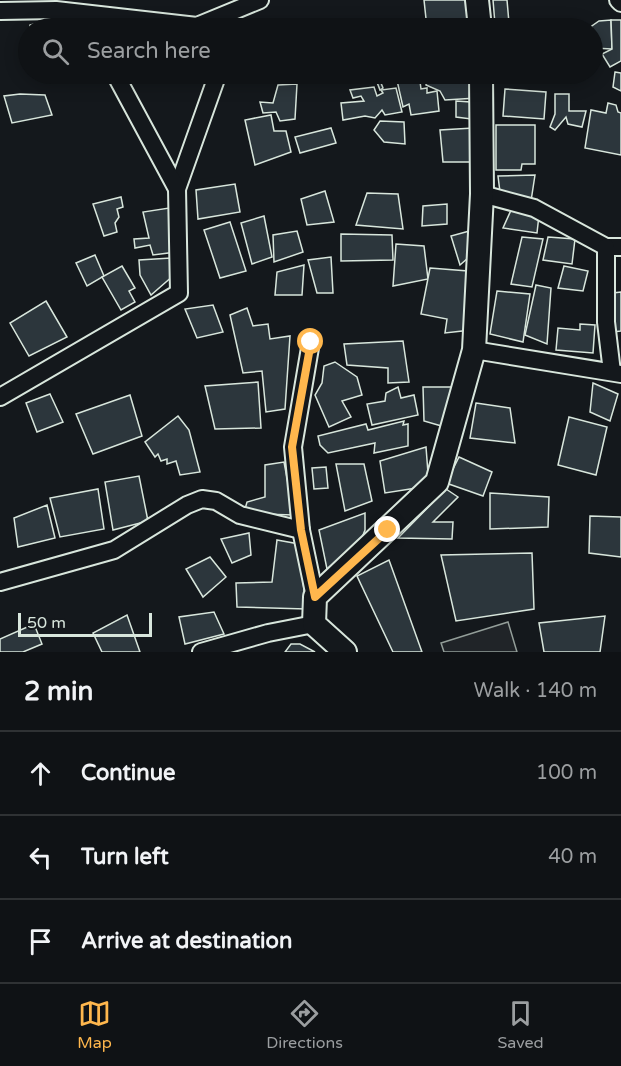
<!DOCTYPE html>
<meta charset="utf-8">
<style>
body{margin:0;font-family:"Varela Round",sans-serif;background:#1d2022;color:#f1f3f6}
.scale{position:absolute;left:18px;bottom:15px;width:134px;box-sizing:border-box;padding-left:6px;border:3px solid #d8e6dc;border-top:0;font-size:16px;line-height:21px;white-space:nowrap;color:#d8e6dc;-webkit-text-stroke:4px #14181c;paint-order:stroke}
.stop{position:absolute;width:18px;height:18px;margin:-14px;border:4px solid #ffb74d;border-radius:50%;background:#fff}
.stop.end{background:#ffb74d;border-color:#fff;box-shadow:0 2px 6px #0008}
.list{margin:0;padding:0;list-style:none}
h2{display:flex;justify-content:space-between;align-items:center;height:78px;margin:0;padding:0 24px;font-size:26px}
h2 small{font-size:20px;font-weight:400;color:#9b9ea0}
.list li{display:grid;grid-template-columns:39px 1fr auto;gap:18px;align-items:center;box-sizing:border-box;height:84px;padding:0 24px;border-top:2px solid #2f3234}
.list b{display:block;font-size:22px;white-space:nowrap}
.list em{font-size:20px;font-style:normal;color:#9b9ea0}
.icon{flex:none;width:33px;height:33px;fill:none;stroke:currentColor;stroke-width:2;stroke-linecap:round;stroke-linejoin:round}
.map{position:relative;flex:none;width:621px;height:652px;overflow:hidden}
.search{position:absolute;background:#0f1215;box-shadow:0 3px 15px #0003;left:18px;right:18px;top:18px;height:66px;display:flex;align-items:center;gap:15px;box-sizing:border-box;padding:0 21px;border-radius:33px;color:#9b9ea0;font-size:22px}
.sheet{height:330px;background:#0f1215}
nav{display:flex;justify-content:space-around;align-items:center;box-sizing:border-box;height:84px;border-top:2px solid #2f3234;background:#0f1215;font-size:16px;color:#9b9ea0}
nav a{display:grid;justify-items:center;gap:3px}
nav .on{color:#ffb74d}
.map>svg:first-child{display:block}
</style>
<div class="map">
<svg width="621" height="652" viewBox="0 0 621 652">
<rect width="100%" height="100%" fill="#14181c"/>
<path fill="#202428" stroke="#939e99" stroke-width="1.5" d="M508,622L517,652H444L441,643Z"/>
<g fill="#2c363c" stroke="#d8e6dc" stroke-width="1.5">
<path d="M424,0H467L470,28H427Z"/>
<path d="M493,0H507L509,23L495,24Z"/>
<path d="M90,18L92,28H30V25L41,22Z"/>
<path d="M379,19L395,23L393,28H377Z"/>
<path d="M611,20L612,49L593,48L592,28H589L599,21Z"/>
<path d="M611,20H621V61L610,67L602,54L612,49Z"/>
<path d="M615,72L621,73V91L613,87Z"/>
<path d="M419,74L421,89L427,88V93L437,91L439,111L411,115L409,104L403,107L396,76Z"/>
<path d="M427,74L474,75L477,98L445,100L440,91L426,85Z"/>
<path d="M375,77H394L396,83H381L383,88L380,90Z"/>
<path d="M297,84L295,119L280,121L276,112L263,113L260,102L273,103L278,85Z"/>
<path d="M374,87L377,96L383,93L381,90L396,88L402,112L385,115L382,110L375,118L365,116L343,120L341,103L364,101L361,96L353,98L350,90Z"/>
<path d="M505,89L546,92L544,119L503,116Z"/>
<path d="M20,94L45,95L52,115L12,123L4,96Z"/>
<path d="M555,94H569V111H586L582,127L568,124L566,117L555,130L550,127L555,114Z"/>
<path d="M456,101L471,102V119L456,117Z"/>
<path d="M608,103L616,105L618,112L621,113V155L585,148L591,110L606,113Z"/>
<path d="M271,115L274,131H286L291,152L255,165L245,120Z"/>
<path d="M380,121L404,122L405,144L384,142L374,130Z"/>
<path d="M496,125H535V164H522L521,170H496Z"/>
<path d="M331,128L336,143L300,153L295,137Z"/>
<path d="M473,128L477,162H443L440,130Z"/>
<path d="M535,175L531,201L500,192L498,176Z"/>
<path d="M235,184L240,212L198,219L196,190Z"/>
<path d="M325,191L334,222L307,225L301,199Z"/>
<path d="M367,193L398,194L403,229L356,225Z"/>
<path d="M121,197L123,207L117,209L119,217L115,223L117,232L104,236L93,204Z"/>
<path d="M447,204V224L422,226L423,206Z"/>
<path d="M169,208L176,252L153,255L150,245L135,248L134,239L149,238L143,212Z"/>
<path d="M512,208L539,215L537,233L503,228Z"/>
<path d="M264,216L272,257L252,264L241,223Z"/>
<path d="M230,222L246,271L220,278L204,230Z"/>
<path d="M473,230L476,251L460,265L451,236Z"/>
<path d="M297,231L303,252L274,262L273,235Z"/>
<path d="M341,234L392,235L393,260L341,261Z"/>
<path d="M522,237L543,239L532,287L511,284Z"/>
<path d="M548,237L575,239L572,264L543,260Z"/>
<path d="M396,244L424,246L428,279L393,286Z"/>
<path d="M95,255L104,276L87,286L76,263Z"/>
<path d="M331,257L333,293H317L308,260Z"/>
<path d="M171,258L174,275L151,295L140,275L139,260Z"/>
<path d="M304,265L302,295H275L277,272Z"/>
<path d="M122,266L135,288L129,291L135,302L121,310L102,277Z"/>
<path d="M564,266L588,271L583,291L558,288Z"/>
<path d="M430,268L468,271L471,330L445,333L447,319L421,314Z"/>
<path d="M536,285L551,288L547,344L525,335Z"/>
<path d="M497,291L530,294L523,342L490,334Z"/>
<path d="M621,292V331L613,332V293Z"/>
<path d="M46,301L67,337L29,356L10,323Z"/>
<path d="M213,305L223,332L197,338L185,309Z"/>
<path d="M247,308L253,326L268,324L270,339L290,336L285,409L266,412L262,371L243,373L230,315Z"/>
<path d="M580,324L595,325L593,353L556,350L558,328L580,330Z"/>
<path d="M403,341L409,382L388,383V368L347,365L344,344Z"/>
<path d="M335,362L357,377L362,395L342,401L351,417L329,427L315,395L322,383L324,366Z"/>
<path d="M258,382L261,428L215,429L205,386Z"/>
<path d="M593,383L618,394L610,421L590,412Z"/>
<path d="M398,387L401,398L414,395L418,415L372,425L367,404L385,401L386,393Z"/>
<path d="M423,387H461L445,427L424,421Z"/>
<path d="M50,394L63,422L37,432L26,403Z"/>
<path d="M130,395L142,436L93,454L76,414Z"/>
<path d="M476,403L510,408L515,443L470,438Z"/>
<path d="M178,416L189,430L200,472L180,475L176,461L167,464V459L161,461L158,454L155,457L145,442Z"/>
<path d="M569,417L607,427L596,475L558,465Z"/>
<path d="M404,421L403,425L408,424V446L374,453L375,443L328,453L320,445L318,436L366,424L368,430Z"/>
<path d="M426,447L429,486L385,493L380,461Z"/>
<path d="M459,457L492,472L483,496L446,483Z"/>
<path d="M284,462L294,515L260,514L245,509L247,502L265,497V465Z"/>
<path d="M336,464H364L372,501L345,511Z"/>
<path d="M326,467L328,488L314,489L312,468Z"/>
<path d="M139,476L148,521L113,530L105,482Z"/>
<path d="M98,489L104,529L60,537L50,498Z"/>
<path d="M446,489L458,497L433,522H453L452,539L398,538Z"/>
<path d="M490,493L549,497L548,527L490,529Z"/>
<path d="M47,505L55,538L18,547L14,518Z"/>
<path d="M365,513V530L359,545L334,569H327L319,530Z"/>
<path d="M590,516L621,517V557L589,553Z"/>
<path d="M249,533L251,555L232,563L221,539Z"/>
<path d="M277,540L299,544L306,609L237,607L236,583L272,582Z"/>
<path d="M532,553L534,609L456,621L441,555Z"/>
<path d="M210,557L226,577L203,597L186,569Z"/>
<path d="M389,560L422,652H393L357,576Z"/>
<path d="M214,612L224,634L185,644L179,617Z"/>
<path d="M127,615L140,652H102L93,633Z"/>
<path d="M605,616L600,652H544L539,623Z"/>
<path d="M34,624L42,644L23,652H0V639Z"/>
<path d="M291,644H300L315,652H285Z"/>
</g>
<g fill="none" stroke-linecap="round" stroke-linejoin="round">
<g stroke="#d8e6dc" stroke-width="20">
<g id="street">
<path d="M618,0L621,3"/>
<path d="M0,11L56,10L197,26L260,0"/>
<path d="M177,189L216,79L214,74"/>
<path d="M482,194L534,208L606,247H621"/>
<path d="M606,247V322L612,372"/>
<path d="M311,342L293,447L301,530L315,597"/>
<path d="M474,350L621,374"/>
<path d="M0,397L179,293L177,189L115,74"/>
<path d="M0,582L114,550L187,505L202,499L216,501L240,515L301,530"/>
<path d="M201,652L268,633L314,624"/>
</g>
</g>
<g stroke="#d8e6dc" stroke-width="26">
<g id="secondary">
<path d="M477,0L480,28"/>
<path d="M345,652L314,624L315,597L437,482L474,350L482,194L481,74"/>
</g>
</g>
<use href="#street" stroke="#14181c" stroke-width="16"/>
<use href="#secondary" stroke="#14181c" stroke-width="22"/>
</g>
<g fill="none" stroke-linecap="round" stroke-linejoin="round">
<path stroke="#ffb74d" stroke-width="8" d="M311,342L292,447L301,530L315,597L388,530"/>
</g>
</svg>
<div class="scale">50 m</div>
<div class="stop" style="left:311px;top:342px"></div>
<div class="stop end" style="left:388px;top:530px"></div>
<div class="search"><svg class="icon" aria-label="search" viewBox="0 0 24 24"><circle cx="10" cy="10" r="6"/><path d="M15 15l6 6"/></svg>Search here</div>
</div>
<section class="sheet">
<h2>2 min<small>Walk · 140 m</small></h2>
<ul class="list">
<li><svg class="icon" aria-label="ahead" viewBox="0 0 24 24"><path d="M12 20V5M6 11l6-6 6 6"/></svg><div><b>Continue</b></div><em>100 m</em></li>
<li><svg class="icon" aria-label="left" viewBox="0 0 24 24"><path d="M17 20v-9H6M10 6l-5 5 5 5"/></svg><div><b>Turn left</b></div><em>40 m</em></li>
<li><svg class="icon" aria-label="arrive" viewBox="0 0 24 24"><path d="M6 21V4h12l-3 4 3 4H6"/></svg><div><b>Arrive at destination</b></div></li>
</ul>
</section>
<nav>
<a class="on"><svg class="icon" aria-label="map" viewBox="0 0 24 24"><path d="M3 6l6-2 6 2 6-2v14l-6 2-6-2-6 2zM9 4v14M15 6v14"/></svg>Map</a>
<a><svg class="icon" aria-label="directions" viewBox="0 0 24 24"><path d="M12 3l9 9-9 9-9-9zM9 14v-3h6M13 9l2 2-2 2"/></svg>Directions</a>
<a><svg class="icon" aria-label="saved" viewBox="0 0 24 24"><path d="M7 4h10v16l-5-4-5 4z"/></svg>Saved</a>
</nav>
